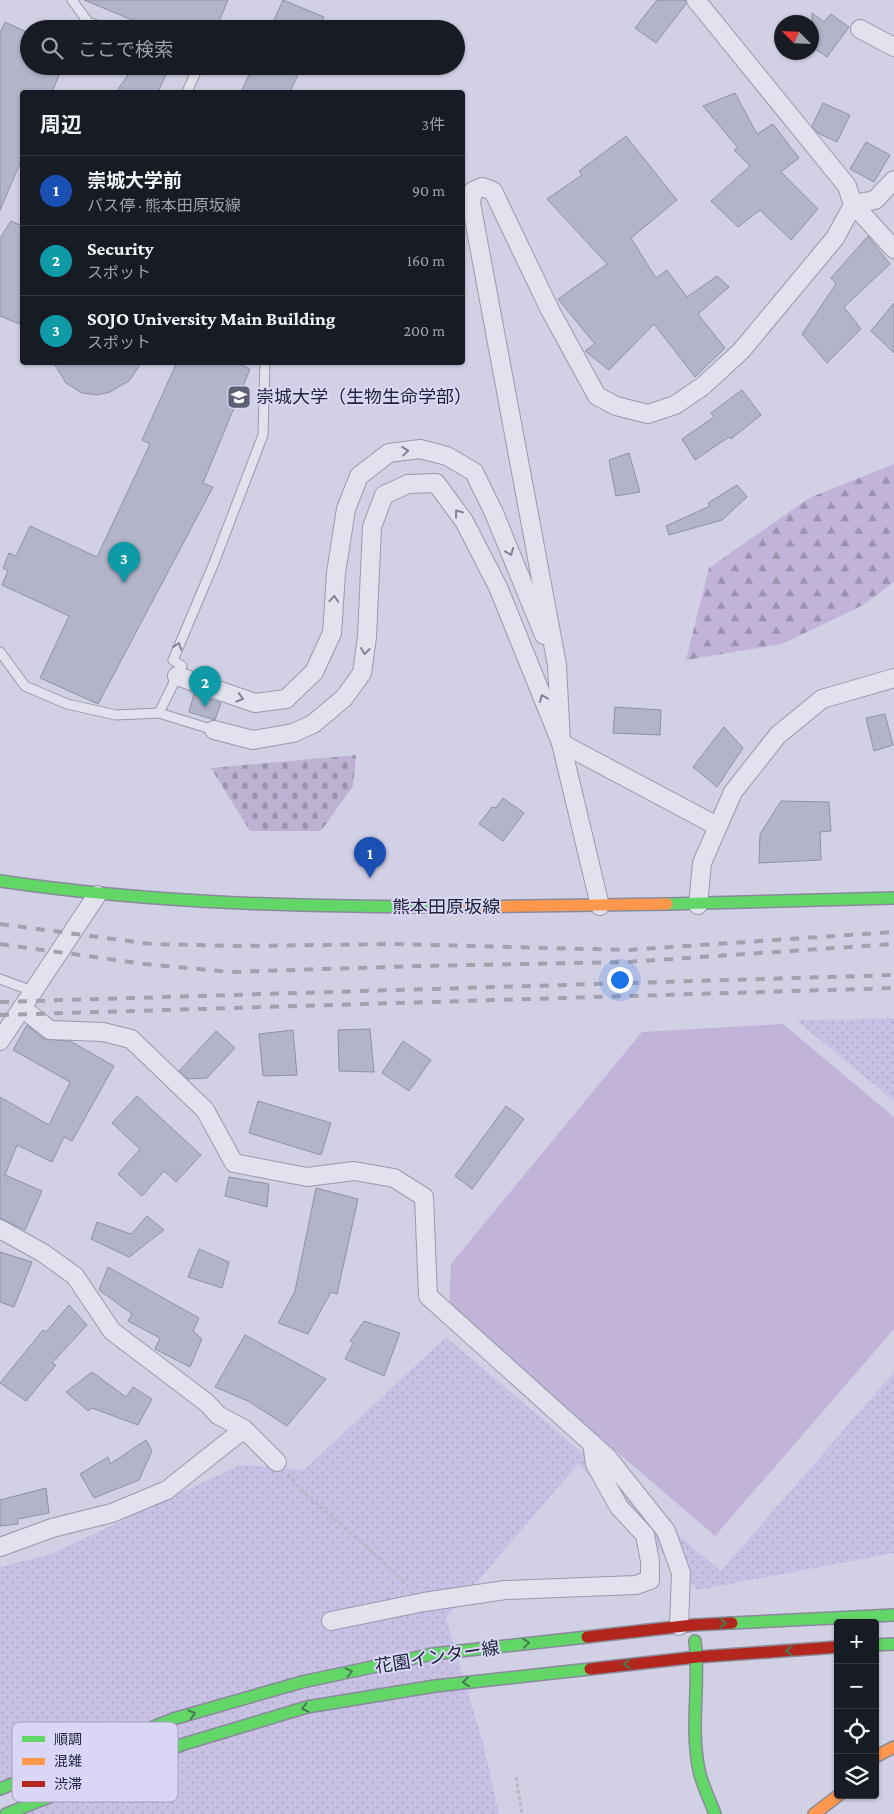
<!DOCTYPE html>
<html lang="ja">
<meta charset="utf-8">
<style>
body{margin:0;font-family:"Crimson Pro","Noto Sans JP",serif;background:#20242c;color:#f1f3f6}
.controls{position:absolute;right:15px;bottom:15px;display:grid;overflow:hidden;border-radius:5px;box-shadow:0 1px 4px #0004}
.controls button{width:45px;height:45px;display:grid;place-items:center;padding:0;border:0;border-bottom:1px solid #363941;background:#171b24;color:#f1f3f6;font:25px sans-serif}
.compass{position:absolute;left:774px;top:15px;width:45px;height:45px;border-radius:50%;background:#171b24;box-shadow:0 1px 4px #0004;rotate:294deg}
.you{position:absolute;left:619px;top:979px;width:18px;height:18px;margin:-12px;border:4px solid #fff;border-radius:50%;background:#1a73e8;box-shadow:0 0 0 8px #1a73e833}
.badge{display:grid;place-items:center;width:32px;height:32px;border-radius:50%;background:#afb1bc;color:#fff;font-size:16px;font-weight:700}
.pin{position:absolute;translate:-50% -41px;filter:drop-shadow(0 1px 2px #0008)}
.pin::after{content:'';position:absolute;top:26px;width:18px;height:15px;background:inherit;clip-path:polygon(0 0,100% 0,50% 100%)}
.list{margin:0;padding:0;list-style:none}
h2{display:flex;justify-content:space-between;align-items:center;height:65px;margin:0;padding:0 20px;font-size:21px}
h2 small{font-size:16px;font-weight:400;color:#9ea1a6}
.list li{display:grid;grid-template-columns:32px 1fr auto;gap:15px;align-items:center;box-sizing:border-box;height:70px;padding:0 20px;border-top:1px solid #363941}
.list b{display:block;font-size:19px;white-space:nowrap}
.list p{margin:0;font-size:16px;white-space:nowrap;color:#9ea1a6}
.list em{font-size:16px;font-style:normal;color:#9ea1a6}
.icon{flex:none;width:28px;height:28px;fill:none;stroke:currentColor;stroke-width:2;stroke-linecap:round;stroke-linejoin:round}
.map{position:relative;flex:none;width:894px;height:1814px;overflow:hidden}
.search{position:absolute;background:#171b24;box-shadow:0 1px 4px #0004;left:20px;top:20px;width:445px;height:55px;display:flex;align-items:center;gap:12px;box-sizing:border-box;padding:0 18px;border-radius:28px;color:#9ea1a6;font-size:19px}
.panel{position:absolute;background:#171b24;box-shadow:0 1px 4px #0004;left:20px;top:90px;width:445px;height:275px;border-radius:5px}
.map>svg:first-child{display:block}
</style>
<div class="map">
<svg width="894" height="1814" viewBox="0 0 894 1814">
<defs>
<pattern id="farmland-dots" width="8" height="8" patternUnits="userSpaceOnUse" patternTransform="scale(1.25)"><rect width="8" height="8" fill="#c8c1e4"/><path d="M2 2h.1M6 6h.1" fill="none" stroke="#aca6c4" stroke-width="1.8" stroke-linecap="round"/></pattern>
<pattern id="forest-firs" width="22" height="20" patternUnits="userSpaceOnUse" patternTransform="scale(1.25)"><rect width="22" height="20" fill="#c2b3d8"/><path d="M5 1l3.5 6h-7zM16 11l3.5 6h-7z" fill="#9d91b0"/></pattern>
<pattern id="cemetery-stones" width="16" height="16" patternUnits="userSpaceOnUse" patternTransform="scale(1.25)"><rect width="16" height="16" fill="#beb2d2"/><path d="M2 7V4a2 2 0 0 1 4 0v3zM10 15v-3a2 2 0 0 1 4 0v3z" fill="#9a91ac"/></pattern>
</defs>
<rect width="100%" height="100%" fill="#d2d0e5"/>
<g fill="url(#farmland-dots)">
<path d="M894,1018V1101L796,1020Z"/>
<path d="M446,1337L721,1571L894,1372V1553L698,1590L578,1464L446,1618L483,1743L499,1814H25L20,1789L0,1790V1567L51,1554L240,1465L304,1470Z"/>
</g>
<path fill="url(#forest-firs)" d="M894,464V582L863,605L782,644L686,660L709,568L809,498Z"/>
<path fill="url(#cemetery-stones)" d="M356,755L353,786L321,831H250L211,768Z"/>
<path fill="#c2b3d8" d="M783,1024L894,1117V1329L715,1536L449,1308L451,1264L642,1032Z"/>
<g fill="#b2b4ca" stroke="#8f92a6">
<path d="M84,0H228L216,29H154Z"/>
<path d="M283,0L324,17L319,29H270Z"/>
<path d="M657,0H686V4L656,43L635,28Z"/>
<path d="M812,13L824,22L831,14L849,27L827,57L812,47Z"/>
<path d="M5,22L29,33V66H63L52,92H22V159L0,210V33Z"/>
<path d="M134,66H157L168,70L158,92H116Z"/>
<path d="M253,66H302L290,92H241Z"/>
<path d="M735,93L757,134L773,124L799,158L781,172L818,209L791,240L760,210L738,227L711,201L750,166L734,150L738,148L703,106Z"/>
<path d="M823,103L850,115L837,142L818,133L812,126Z"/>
<path d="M626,136L677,200L631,238L656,278L667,270L687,297L717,276L729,287L698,314L725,348L695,377L654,324L609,370L585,351L595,344L558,299L607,264L547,199L582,175L579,171Z"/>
<path d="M866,142L890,155L874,182L850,169Z"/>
<path d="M11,221L22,226V325L0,316V238Z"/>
<path d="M868,236L890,264L844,307L861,329L827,363L802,334L836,284L831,278Z"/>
<path d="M894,303V353L871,331Z"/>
<path d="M53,362H142L129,381L110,392L97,395L82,393L66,383Z"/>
<path d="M177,362H235L250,369L203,483L213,487L98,704L40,678L69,616L2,585L8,571L3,568L9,553L16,556L30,526L97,557L150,444L142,440Z"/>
<path d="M742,390L761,415L731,439L729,437L695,460L682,439L714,417L711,413Z"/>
<path d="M629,453L640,492L616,496L609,460Z"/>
<path d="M737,485L747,497L722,520L669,535L666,526L710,506L708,503Z"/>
<path d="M194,694L221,703L215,720L189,712Z"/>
<path d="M615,707L661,710L660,735L613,733Z"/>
<path d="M885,714L893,745L874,751L866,718Z"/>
<path d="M724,727L743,748L717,787L693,767Z"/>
<path d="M503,798L524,813L503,841L479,824L492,807L496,808Z"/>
<path d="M781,801L829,802L831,831L820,832L821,860L759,863L760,834Z"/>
<path d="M27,1025L44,1039L70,1041L114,1066L72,1141L64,1137L52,1162L17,1145L5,1175L42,1191L25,1230L0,1218V1097L49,1125L70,1082L13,1050Z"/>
<path d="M370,1029L374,1072L339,1071L338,1030Z"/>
<path d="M293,1030L297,1075L263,1076L259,1034Z"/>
<path d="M216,1031L235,1048L207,1078L188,1079L179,1071Z"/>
<path d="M403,1041L431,1060L409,1091L382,1073Z"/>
<path d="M137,1096L201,1155L176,1182L164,1171L142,1196L118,1174L140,1149L112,1123Z"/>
<path d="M258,1101L331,1123L321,1155L249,1133Z"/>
<path d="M506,1106L524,1119L472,1189L455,1176Z"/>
<path d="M229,1177L269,1184L267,1207L225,1196Z"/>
<path d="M316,1188L358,1199L337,1294L331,1292L308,1334L278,1323L295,1291Z"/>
<path d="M147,1216L164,1230L129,1257L91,1239L97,1222L131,1234Z"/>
<path d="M199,1249L229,1262L222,1288L188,1277Z"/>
<path d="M0,1252L32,1262L14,1307L0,1302Z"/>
<path d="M108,1267L199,1318L193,1331L202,1339L190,1367L155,1349L160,1338L128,1321L132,1314L99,1290Z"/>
<path d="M69,1305L87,1325L52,1363L56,1365L26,1401L0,1383L43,1330L46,1332Z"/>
<path d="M364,1321L400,1333L384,1376L345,1359L353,1343L350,1341Z"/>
<path d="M245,1335L326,1379L287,1426L248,1401L215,1387Z"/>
<path d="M92,1372L126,1397L133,1387L152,1399L138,1425L92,1408L88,1411L66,1392Z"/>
<path d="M146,1440L152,1451L139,1480L94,1498L80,1474L108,1457L110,1464Z"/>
<path d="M46,1488L49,1513L18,1519V1524L0,1526V1500Z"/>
</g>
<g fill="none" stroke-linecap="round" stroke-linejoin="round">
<g stroke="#999aab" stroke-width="11">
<g id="lane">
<path d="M72,0L88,22L107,29"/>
<path d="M184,66L195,74L187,92"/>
<path d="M0,652L25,686L67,704L116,715L159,713"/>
<path d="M214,730L159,713L182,666L173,660L214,563L263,435L265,362"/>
<path d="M0,979L32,991"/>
</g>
</g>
<g stroke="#999aab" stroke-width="20">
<g id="street">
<path d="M860,29L894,47"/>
<path d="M853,204L894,249"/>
<path d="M853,204L875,200L894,180"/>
<path d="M177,676L255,703L286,699L314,672L332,633L336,573L346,509L359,476L389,453L420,449L447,456L474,472L494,513L544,635"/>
<path d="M214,730L253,740L293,733L313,724L344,698L362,673L367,637L372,527L384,495L408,484L436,483L464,521L498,587L561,743L717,826"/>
<path d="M698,905L702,863L733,792L778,735L822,699L894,678"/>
<path d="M600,906L561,743L557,665L471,203L473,191L482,187L493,191L550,310L597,396L616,406L648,414L675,405L703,386L741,351L835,238L853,205L847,186L696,0"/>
<path d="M22,1008L50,1030L103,1032L131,1039L205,1110L234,1163L307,1177L354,1171L394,1178L424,1197L428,1296L608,1458L666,1531L681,1573L679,1626"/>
<path d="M0,1041L97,895"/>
<path d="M0,1229L43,1253L75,1276L112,1331L207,1403L218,1415L244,1429L277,1462"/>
<path d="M0,1547L52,1528L112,1513L167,1490L244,1429"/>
<path d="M331,1621L424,1602L505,1590L636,1585L650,1580V1561L645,1535L619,1507L595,1464L592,1443"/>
</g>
</g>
<g stroke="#898a9a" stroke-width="14">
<g id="fast">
<path d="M0,881C154,904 309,907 465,907"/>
<path d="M667,904L894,898"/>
<path d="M732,1623L894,1615"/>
<path d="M695,1641C700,1683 690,1728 699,1770C702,1785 710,1800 715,1814"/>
<path d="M875,1645L894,1644"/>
<path d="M0,1789L173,1719L302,1682L433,1654L587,1637"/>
<path d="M6,1814L184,1744L307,1707L435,1686L590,1669"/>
</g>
</g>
<g stroke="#898a9a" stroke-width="14">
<g id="slow">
<path d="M465,907L667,904"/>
<path d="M875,1757L894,1747"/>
<path d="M814,1814L839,1795"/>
</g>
</g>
<g stroke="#898a9a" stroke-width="14">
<g id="jam">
<path d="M587,1637L693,1625L732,1623"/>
<path d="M590,1669L697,1657L838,1647"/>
</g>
</g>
<g stroke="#b9b9c6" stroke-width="3" stroke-dasharray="4 2.5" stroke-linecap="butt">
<path d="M288,1474L301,1490L365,1545L408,1586"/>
<path d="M516,1777L522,1814"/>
</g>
<use href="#lane" stroke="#e2e2ee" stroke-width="9"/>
<use href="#street" stroke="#e2e2ee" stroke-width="18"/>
<use href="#fast" stroke="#63d668" stroke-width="11"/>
<use href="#slow" stroke="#ff974d" stroke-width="11"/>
<use href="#jam" stroke="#b3261e" stroke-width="11"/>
<g stroke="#a2a2ae" stroke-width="4" stroke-dasharray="9 9" stroke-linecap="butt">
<path d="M0,924L151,944L240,946L395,944L627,950L894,932"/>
<path d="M0,944L145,964L230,972L420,966L627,962L894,944"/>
<path d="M0,1002L894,975"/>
<path d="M0,1015L894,988"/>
</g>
</g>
<defs><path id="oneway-chevron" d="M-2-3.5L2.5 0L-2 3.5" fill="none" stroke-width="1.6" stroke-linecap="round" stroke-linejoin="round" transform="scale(1.25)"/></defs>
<g stroke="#818394">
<use href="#oneway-chevron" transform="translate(405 451) rotate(-6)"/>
<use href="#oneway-chevron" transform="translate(458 513) rotate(-127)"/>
<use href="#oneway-chevron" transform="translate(510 552) rotate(68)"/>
<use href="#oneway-chevron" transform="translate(334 599) rotate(-86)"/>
<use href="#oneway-chevron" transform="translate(178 646) rotate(-71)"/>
<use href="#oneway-chevron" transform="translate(365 651) rotate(97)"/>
<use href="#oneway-chevron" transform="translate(240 698) rotate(16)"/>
<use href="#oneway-chevron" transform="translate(543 698) rotate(-112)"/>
</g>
<g stroke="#427d52">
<use href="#oneway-chevron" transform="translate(723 1623) rotate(-3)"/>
<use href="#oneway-chevron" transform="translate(526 1643) rotate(-6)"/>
<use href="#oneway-chevron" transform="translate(789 1651) rotate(176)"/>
<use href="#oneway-chevron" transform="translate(627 1664) rotate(174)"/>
<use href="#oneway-chevron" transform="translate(349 1672) rotate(-12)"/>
<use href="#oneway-chevron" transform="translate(466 1682) rotate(174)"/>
<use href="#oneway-chevron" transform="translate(305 1708) rotate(166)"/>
<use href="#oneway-chevron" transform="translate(192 1714) rotate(-16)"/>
</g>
<defs>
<g id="university-square" transform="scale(1.25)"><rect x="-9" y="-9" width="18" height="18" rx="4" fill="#5e6076" stroke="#dad7f6"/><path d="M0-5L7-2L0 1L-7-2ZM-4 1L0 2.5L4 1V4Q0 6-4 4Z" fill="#fff"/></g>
</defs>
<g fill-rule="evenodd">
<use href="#university-square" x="239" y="397"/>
</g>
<g text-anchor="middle" stroke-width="4" stroke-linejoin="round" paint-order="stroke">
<g font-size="18" fill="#20243b" stroke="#dad7f6" text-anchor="start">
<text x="256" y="403">崇城大学（生物生命学部）</text>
</g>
<g font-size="18" fill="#20243b" stroke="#dad7f6">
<text x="446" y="913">熊本田原坂線</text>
<text transform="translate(437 1657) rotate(-9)" y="6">花園インター線</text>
</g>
</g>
<rect x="12" y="1722" width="166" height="80" rx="8" fill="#dad7f6" stroke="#a2a1be" stroke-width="1"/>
<rect x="22" y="1736" width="23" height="6" fill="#63d668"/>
<rect x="22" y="1758" width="23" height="7" fill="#ff974d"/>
<rect x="22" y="1781" width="23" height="6" fill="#b3261e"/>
<g font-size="14" fill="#20243b">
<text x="54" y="1744">順調</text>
<text x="54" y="1766">混雑</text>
<text x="54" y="1789">渋滞</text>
</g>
</svg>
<div class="controls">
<button>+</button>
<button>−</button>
<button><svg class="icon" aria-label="locate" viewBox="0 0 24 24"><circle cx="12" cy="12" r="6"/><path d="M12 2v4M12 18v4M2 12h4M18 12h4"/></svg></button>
<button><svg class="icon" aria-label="layers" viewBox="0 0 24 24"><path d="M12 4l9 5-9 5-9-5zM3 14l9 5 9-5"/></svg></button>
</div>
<svg class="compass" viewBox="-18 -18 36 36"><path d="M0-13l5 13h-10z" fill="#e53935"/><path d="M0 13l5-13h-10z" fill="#9ea1a6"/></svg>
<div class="you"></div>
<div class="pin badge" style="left:370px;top:878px;background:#1a4fb4">1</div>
<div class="pin badge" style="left:205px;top:707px;background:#0f9aa8">2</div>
<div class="pin badge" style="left:124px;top:583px;background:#0f9aa8">3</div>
<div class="search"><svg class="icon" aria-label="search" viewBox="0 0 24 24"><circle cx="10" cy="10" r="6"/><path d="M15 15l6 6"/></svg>ここで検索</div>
<section class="panel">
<h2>周辺<small>3件</small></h2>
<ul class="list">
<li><span class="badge" style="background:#1a4fb4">1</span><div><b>崇城大学前</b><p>バス停 · 熊本田原坂線</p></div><em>90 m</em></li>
<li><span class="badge" style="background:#0f9aa8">2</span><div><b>Security</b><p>スポット</p></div><em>160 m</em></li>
<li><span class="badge" style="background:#0f9aa8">3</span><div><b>SOJO University Main Building</b><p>スポット</p></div><em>200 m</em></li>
</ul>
</section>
</div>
